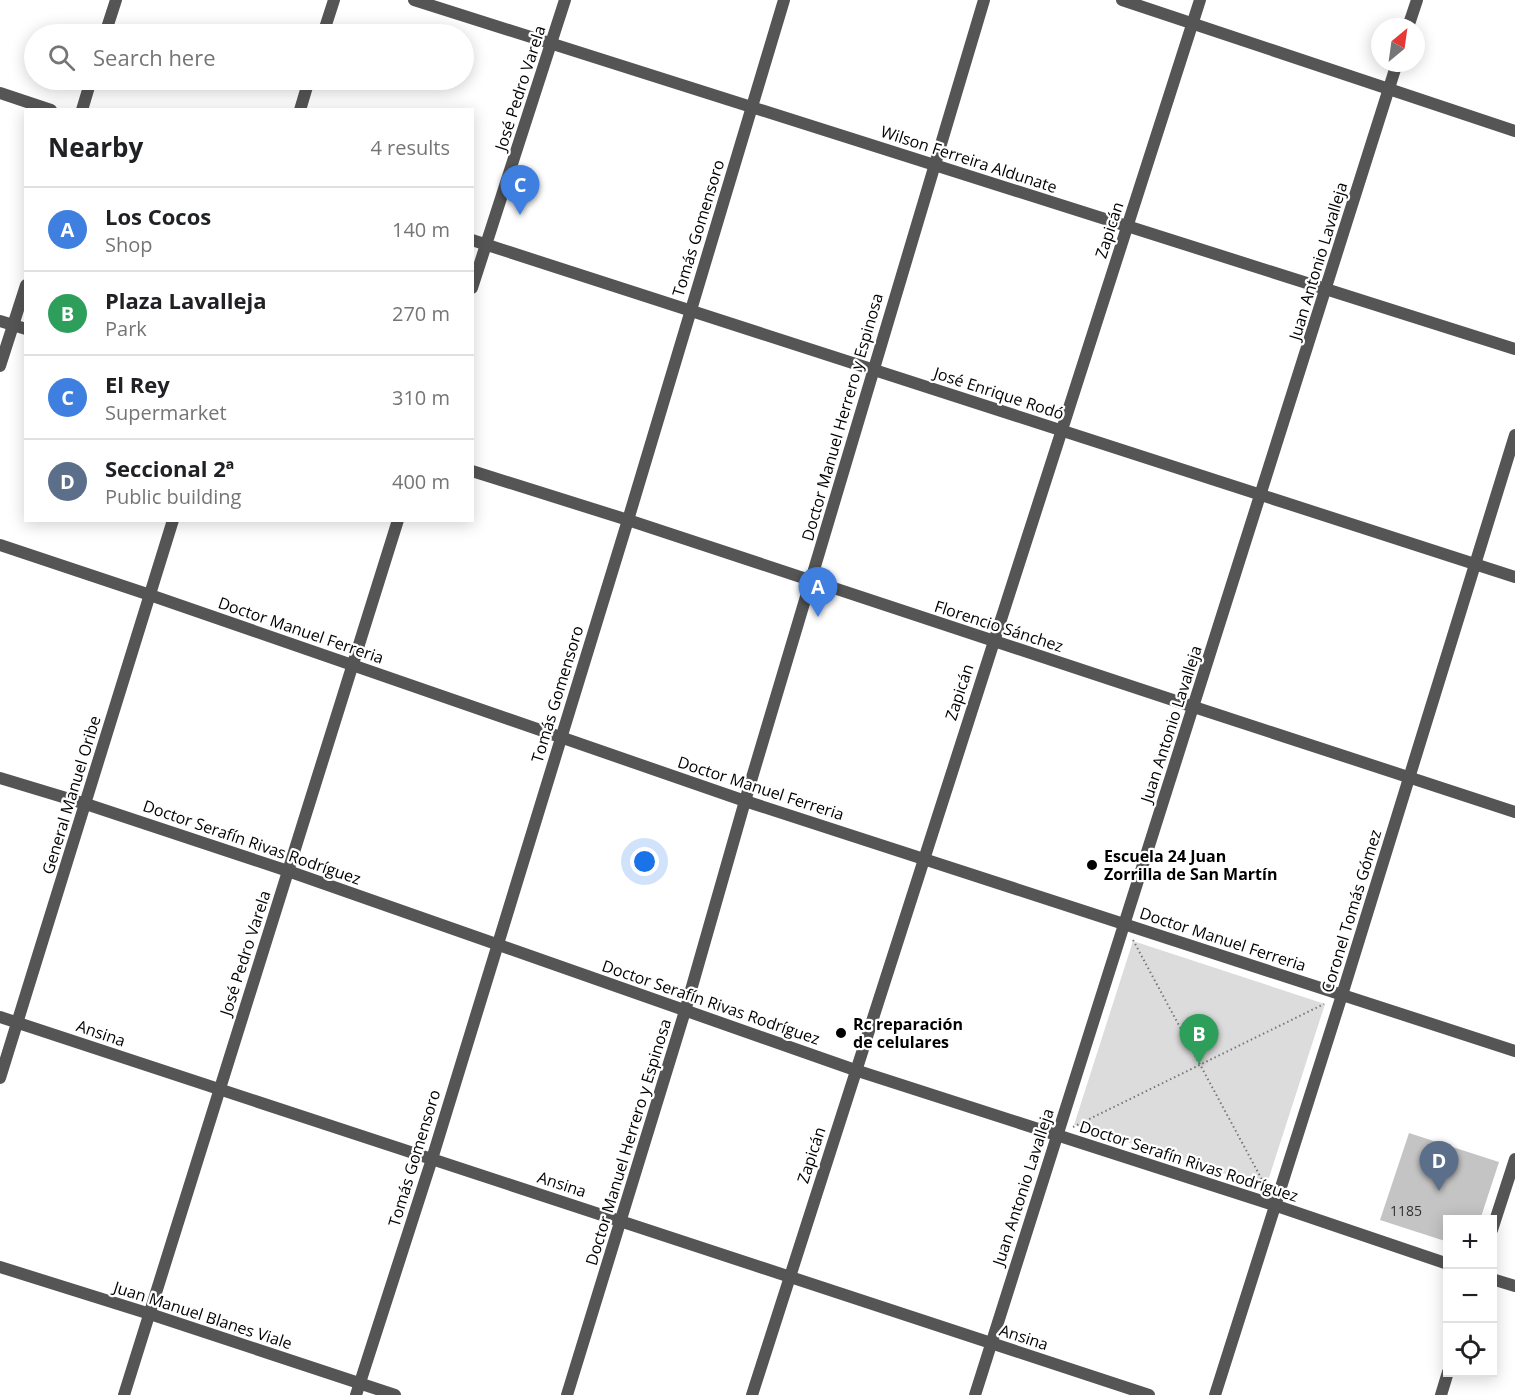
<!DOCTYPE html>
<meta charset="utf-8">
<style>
body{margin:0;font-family:"Open Sans",sans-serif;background:#f2f2f2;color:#202124}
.controls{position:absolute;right:18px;bottom:18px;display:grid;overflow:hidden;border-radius:0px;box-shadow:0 3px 15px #0003}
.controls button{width:54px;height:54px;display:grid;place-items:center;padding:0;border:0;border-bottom:2px solid #e0e0e0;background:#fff;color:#202124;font:30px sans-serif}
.compass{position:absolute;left:1371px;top:18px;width:54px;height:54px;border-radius:50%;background:#fff;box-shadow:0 3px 15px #0003;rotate:29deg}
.you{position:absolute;left:645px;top:862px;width:21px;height:21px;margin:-15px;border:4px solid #fff;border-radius:50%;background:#1a73e8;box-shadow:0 0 0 9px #1a73e833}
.badge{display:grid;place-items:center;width:39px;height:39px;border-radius:50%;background:#b45309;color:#fff;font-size:20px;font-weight:700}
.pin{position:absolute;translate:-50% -50px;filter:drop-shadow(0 2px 3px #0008)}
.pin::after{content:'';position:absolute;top:32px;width:21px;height:18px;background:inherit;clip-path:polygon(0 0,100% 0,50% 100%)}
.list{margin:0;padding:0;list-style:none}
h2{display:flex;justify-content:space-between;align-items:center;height:78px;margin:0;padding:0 24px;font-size:26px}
h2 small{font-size:20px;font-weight:400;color:#757577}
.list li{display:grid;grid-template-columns:39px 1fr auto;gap:18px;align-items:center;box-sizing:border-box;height:84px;padding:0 24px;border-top:2px solid #e0e0e0}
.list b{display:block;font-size:22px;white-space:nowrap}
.list p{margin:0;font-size:20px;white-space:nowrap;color:#757577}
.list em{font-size:20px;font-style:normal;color:#757577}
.icon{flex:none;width:33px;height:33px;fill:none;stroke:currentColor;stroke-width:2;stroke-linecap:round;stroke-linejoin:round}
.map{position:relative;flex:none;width:1515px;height:1395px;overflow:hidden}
.search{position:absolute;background:#fff;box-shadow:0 3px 15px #0003;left:24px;top:24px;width:450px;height:66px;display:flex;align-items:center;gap:15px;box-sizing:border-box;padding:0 21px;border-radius:33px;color:#757577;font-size:22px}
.panel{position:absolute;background:#fff;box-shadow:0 3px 15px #0003;left:24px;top:108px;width:450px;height:414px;border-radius:0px}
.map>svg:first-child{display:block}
</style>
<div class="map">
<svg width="1515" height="1395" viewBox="0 0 1515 1395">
<rect width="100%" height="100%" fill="#fff"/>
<path fill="#dcdcdc" d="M1133,941L1325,1004L1266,1187L1074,1125Z"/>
<path fill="#c4c4c4" d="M1409,1133L1499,1162L1480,1220H1448V1242L1380,1220Z"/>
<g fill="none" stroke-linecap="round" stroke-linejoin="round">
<g stroke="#777" stroke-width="2" stroke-dasharray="1.5 3" stroke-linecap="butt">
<path d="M1133,940L1267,1189"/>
<path d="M1073,1127L1324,1004"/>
</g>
<g stroke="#555" stroke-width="12">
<path d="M414,0L1515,349"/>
<path d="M1122,0L1515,131"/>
<path d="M105,34L116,0"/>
<path d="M323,34L334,0"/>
<path d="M82,110L91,80"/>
<path d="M300,110L309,80"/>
<path d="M472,288L565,0"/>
<path d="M0,366L26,285"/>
<path d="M0,545L150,595L745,801L1515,1051"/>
<path d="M1194,707L1515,812"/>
<path d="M0,778L86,804L288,871L855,1070L1277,1206L1448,1264"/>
<path d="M0,1017L1149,1395"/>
<path d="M0,1078L173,520"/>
<path d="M1492,1230L1515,1159"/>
<path d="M0,1267L150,1314L395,1395"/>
<path d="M1492,1279L1515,1286"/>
<path d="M124,1395L398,520"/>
<path d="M356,1395L432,1159L628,520L784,0"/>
<path d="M567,1395L685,1011L745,801L984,0"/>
<path d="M752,1395L1200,0"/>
<path d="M1215,1395L1342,995L1515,435"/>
<path d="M1441,1395L1448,1372"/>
</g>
<g stroke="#555" stroke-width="12">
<path d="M1408,27L1417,0"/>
<path d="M0,93L51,110"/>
<path d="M472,240L1515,577"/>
<path d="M0,321L26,329"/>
<path d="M472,471L628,520L1194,707"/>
<path d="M975,1395L1397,63"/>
</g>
</g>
<g fill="#000" stroke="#fff" stroke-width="2">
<circle cx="1092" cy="865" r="6"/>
<circle cx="841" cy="1033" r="6"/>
</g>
<g text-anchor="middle" stroke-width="4.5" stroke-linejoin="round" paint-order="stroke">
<g font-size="14" fill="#313131">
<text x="1406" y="1216">1185</text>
</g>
<g font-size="16" fill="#000" stroke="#fff">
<text transform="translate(520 88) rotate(-72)" y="6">José Pedro Varela</text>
<text transform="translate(969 159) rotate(18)" y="6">Wilson Ferreira Aldunate</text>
<text transform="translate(698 228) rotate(-73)" y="6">Tomás Gomensoro</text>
<text transform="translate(1109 230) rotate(-72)" y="6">Zapicán</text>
<text transform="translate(1318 261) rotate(-73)" y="6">Juan Antonio Lavalleja</text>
<text transform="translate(999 393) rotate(18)" y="6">José Enrique Rodó</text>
<text transform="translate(842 417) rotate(-74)" y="6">Doctor Manuel Herrero y Espinosa</text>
<text transform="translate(999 626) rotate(18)" y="6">Florencio Sánchez</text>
<text transform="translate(301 630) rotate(19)" y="6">Doctor Manuel Ferreria</text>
<text transform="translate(959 692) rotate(-72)" y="6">Zapicán</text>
<text transform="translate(557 694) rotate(-73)" y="6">Tomás Gomensoro</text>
<text transform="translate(1171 724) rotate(-72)" y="6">Juan Antonio Lavalleja</text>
<text transform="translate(761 788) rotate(18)" y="6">Doctor Manuel Ferreria</text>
<text transform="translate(71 795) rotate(-73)" y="6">General Manuel Oribe</text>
<text transform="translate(252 842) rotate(19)" y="6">Doctor Serafín Rivas Rodríguez</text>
<text transform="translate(1351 911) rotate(-73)" y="6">Coronel Tomás Gómez</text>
<text transform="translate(1223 939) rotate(18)" y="6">Doctor Manuel Ferreria</text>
<text transform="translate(245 953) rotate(-72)" y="6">José Pedro Varela</text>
<text transform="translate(711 1002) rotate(19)" y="6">Doctor Serafín Rivas Rodríguez</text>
<text transform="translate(101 1033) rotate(19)" y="6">Ansina</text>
<text transform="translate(628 1142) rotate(-73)" y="6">Doctor Manuel Herrero y Espinosa</text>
<text transform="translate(811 1155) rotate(-72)" y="6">Zapicán</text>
<text transform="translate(414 1158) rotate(-73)" y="6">Tomás Gomensoro</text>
<text transform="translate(1189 1161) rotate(18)" y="6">Doctor Serafín Rivas Rodríguez</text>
<text transform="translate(562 1184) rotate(18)" y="6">Ansina</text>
<text transform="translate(1023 1187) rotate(-72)" y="6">Juan Antonio Lavalleja</text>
<text transform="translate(203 1315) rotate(18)" y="6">Juan Manuel Blanes Viale</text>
<text transform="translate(1024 1337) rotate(18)" y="6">Ansina</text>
</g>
<g font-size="16" font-weight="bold" fill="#000" stroke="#fff" text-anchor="start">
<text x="1104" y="862">Escuela 24 Juan<tspan x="1104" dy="18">Zorrilla de San Martín</tspan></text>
<text x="853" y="1030">Rc reparación<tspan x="853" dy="18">de celulares</tspan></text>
</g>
</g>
</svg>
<div class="controls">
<button>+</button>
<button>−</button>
<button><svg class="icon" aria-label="locate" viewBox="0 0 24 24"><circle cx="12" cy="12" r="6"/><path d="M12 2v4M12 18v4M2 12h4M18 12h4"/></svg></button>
</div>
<svg class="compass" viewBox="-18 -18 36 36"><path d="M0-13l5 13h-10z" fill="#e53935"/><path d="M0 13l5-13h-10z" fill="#757577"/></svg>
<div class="you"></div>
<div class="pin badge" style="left:818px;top:617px;background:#3f7fe0">A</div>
<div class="pin badge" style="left:1199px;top:1064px;background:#2e9e5b">B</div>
<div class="pin badge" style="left:520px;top:215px;background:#3f7fe0">C</div>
<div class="pin badge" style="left:1439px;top:1191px;background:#5c6f8a">D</div>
<div class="search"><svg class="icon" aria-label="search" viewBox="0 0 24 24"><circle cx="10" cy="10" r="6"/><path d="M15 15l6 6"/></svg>Search here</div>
<section class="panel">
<h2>Nearby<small>4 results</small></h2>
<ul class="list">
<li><span class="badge" style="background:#3f7fe0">A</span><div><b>Los Cocos</b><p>Shop</p></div><em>140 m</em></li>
<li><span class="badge" style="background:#2e9e5b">B</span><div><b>Plaza Lavalleja</b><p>Park</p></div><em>270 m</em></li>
<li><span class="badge" style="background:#3f7fe0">C</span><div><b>El Rey</b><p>Supermarket</p></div><em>310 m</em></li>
<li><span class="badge" style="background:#5c6f8a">D</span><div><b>Seccional 2ª</b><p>Public building</p></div><em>400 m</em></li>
</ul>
</section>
</div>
